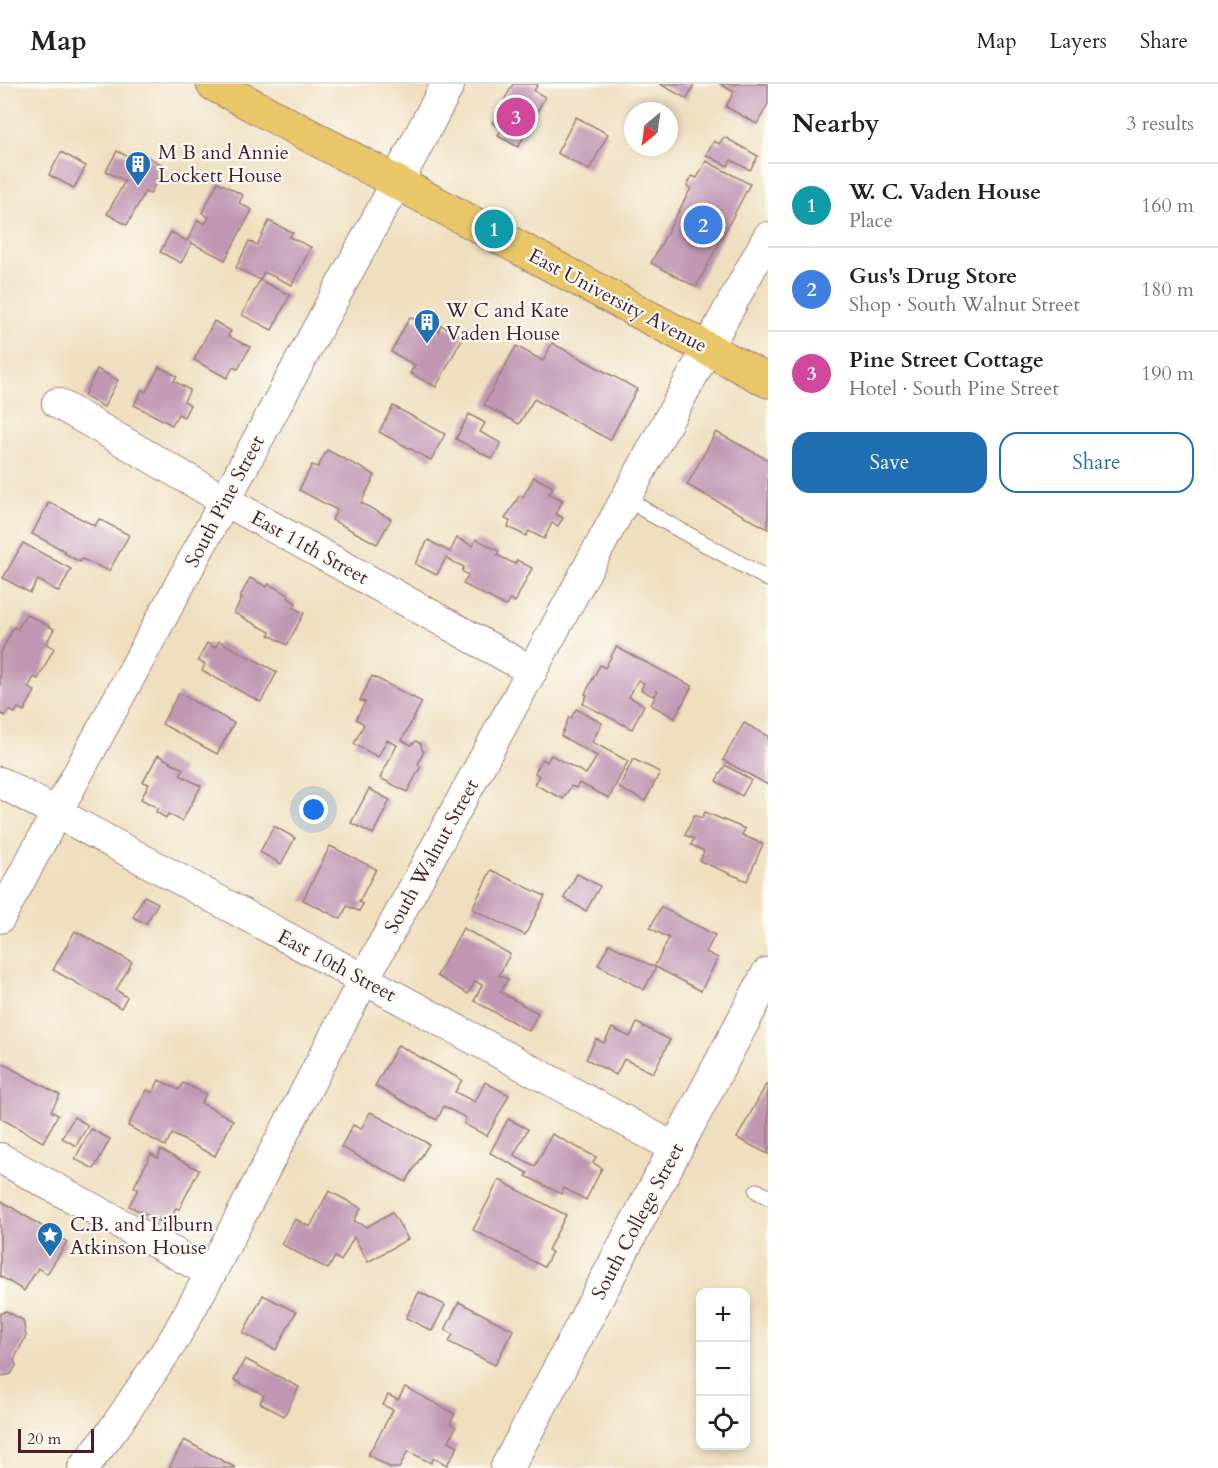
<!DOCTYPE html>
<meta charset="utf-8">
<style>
body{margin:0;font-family:Cardo,serif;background:#f2f2f2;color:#202124}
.controls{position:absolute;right:18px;bottom:18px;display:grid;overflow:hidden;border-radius:12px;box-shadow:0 3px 9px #0003}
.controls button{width:54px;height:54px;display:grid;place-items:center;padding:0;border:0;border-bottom:2px solid #e0e0e0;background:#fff;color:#202124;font:30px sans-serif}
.compass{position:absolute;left:624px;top:18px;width:54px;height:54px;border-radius:50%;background:#fff;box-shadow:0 3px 9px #0003;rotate:209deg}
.scale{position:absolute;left:18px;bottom:15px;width:76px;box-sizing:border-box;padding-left:6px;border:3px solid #4a1f2b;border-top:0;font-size:16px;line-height:21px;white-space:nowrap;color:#4a1f2b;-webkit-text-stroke:4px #fdfcf7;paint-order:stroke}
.you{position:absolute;left:314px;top:726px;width:21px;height:21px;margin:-15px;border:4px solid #fff;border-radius:50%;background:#1a73e8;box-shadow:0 0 0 9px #1a73e833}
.badge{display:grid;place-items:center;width:39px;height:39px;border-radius:50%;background:#1f6fb2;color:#fff;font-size:20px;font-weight:700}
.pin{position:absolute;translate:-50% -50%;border:3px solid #fff;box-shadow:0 2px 6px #0006}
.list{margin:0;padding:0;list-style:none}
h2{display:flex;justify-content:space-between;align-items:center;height:78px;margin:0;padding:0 24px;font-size:26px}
h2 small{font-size:20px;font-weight:400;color:#757577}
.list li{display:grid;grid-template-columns:39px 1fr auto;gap:18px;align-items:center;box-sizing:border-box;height:84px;padding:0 24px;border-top:2px solid #e0e0e0}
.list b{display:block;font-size:22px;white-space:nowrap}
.list p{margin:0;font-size:20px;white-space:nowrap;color:#757577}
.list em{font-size:20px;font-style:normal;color:#757577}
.actions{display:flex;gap:12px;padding:18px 24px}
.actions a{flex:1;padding:14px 0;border:2px solid #1f6fb2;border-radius:18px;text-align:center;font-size:21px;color:#1f6fb2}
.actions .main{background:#1f6fb2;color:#fff}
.icon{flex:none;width:33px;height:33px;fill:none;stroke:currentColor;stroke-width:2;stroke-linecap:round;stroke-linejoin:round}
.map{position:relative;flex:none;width:768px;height:1384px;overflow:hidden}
header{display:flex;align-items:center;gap:36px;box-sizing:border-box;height:84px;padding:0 30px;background:#fff;border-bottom:2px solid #e0e0e0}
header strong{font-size:28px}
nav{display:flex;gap:33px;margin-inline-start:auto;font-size:21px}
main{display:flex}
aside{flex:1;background:#fff}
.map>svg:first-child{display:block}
</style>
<header>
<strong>Map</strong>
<nav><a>Map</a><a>Layers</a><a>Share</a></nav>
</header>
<main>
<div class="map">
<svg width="768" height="1384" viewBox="0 0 768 1384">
<rect width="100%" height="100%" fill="#fdfcf7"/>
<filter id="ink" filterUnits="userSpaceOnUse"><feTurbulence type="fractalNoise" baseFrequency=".0167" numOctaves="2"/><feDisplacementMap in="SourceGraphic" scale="12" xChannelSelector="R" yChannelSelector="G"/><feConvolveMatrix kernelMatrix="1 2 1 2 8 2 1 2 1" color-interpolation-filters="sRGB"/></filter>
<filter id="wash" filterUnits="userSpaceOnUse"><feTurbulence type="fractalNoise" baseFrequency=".008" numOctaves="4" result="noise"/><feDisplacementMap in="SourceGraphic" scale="24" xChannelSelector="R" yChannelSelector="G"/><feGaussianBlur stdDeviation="1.35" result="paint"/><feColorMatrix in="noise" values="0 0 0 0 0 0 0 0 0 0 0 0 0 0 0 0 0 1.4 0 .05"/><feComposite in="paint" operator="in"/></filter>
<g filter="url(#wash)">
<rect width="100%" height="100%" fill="#efdfbf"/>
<g id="blocks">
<g fill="#c096b2">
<path d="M513,0H538L534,7L545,13L518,63L498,52L502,45L492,39Z"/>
<path d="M660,0H694L687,15Z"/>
<path d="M720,0H768V20L757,40L726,23L734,8Z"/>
<path d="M576,33L608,50L589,86L557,69Z"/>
<path d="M724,53L758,72L750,86L731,76L728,82L706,71L714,57L719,60Z"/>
<path d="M117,67L142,80L146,72L165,82L150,110L145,108L127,141L107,130L125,97L106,87Z"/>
<path d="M61,68L86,82L74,104L49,91Z"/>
<path d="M706,77L750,100L696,203L651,179L691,104L687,102L692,92L697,94Z"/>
<path d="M218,98L243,111L239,119L252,126L225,176L192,159L181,179L160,168L171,148L187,157L198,136L205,140L209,133L202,129Z"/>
<path d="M269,137L293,149L289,153L311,163L292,201L264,188L260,196L236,184L249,157L257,161Z"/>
<path d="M260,196L290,211L272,246L242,231Z"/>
<path d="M410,233L438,248L441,241L463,253L436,303L410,289L415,281L391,268Z"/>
<path d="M214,237L231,247L228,252L250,263L238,285L233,283L227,294L194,276Z"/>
<path d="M552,259L637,305L610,356L534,315L519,340L484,321L516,262L543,277Z"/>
<path d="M159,283L177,292L174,297L190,306L184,317L190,321L184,333L178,330L172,341L134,321L142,306L146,308Z"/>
<path d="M97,285L118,296L104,323L84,312Z"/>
<path d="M393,322L445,350L431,376L379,348Z"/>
<path d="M469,330L485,339L480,348L501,359L492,375L456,355Z"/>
<path d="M716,348L768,376V445L687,401Z"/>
<path d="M327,366L375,391L361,419L391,435L377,460L332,436L337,426L299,406L312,381L318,383Z"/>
<path d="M534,393L553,403L549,410L563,416L556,430L563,434L558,442L552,439L544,455L529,447L526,452L508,443L510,437L505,435L519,412L523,413Z"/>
<path d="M49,418L95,442L99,435L129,451L109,487L82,475L80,478L64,469L65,467L32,450Z"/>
<path d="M457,454L473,462L476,455L499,467L497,471L515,480L517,476L532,484L515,518L510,515L506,522L463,500L468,491L462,487L464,483L446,474L437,491L415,480L428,456L450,468Z"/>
<path d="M23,459L71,485L59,508L38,496L30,509L3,494Z"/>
<path d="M250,494L267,503L269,500L289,511L288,514L296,519L294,524L304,529L287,561L269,551L270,548L234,529L242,514L240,513Z"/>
<path d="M26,530L54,545L46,560L54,564L38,595L34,593L28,604L35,607L24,627L18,624L15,629L9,626L5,632L0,629V570L14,543L18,545Z"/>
<path d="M219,557L277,588L261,618L202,587L205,580L198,577L207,559L215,564Z"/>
<path d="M616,563L692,602L675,634L651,621L658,607L656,606L653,612L641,606L644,599L638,596L629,613L644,621L632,645L583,620L587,611L585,610L600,581L605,584Z"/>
<path d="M372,592L422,618L402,656L411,661L416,657L421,660L422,666L424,667L418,680L421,682L407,708L380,694L397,661L387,656L378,673L354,660L364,640L356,635L365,618L360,616Z"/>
<path d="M179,609L234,639L217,670L162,640Z"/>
<path d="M576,625L602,639L592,658L628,677L609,714L579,699L576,704L571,702L563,715L534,700L539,692L535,689L542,675L547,678L551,671L586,690L593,679L597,672L561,652L569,633L571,634Z"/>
<path d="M744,639L768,652V701L723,676Z"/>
<path d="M158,671L183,685L180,691L201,702L182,737L168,730L166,734L156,728L158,724L141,715L149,700L143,698Z"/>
<path d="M633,675L660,688L645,717L619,704Z"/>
<path d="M725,681L751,696L742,712L716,697Z"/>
<path d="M369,705L390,716L373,750L351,739Z"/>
<path d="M705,728L745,745L742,751L763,760L747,797L700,777L704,767L691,761L694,755L685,751L694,731L702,734Z"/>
<path d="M274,742L295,754L281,780L260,768Z"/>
<path d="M330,762L376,785L359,818L363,820L359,827L347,822L341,835L303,816Z"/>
<path d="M491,786L545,812L525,851L472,825Z"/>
<path d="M577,790L600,802L586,827L564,814Z"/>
<path d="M144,812L158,819L146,840L133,833Z"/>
<path d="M661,823L715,851L706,868L718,874L701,907L656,883L644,906L598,881L609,860L654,883L669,854L650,844Z"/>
<path d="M463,844L510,870L499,891L508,895L500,908L538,929L529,947L474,917L482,901L475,897L468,910L437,892Z"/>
<path d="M75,847L132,878L116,906L127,913L121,924L53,886Z"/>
<path d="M637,939L670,956L653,989L624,975L616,991L586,975L596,955L604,959L612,944L630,953Z"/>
<path d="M398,961L462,996L455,1008L475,1018L485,998L509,1011L487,1052L464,1040L466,1034L444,1022L437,1036L375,1002Z"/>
<path d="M0,978L60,1011L51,1027L58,1031L43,1058L0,1034Z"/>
<path d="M159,996L179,1006L183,999L206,1010L201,1019L233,1036L215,1072L172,1050L165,1062L128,1042L147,1006L153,1009Z"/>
<path d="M766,1001L768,1002V1070L737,1054Z"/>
<path d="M370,1028L429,1060L406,1098L341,1063L353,1041L361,1045Z"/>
<path d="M74,1033L88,1041L76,1062L62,1054Z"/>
<path d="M508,1035L528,1045L514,1071L535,1082L552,1050L596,1073L593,1079L602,1084L586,1116L564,1104L561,1110L526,1092L528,1089L490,1069Z"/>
<path d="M91,1045L110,1055L94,1085L75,1075Z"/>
<path d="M161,1066L199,1086L179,1125L176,1124L167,1141L129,1122L138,1105L134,1103L151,1070L158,1074Z"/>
<path d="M499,1096L566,1131L548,1166L552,1168L544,1183L473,1146Z"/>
<path d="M329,1107L361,1124L354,1137L367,1143L392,1128L408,1155L368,1178L354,1153L341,1177L335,1173L328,1185L281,1160L295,1135L310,1143Z"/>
<path d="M0,1116L67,1158L47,1190L38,1184L24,1207L0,1192Z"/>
<path d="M419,1208L445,1221L432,1247L406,1234Z"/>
<path d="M263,1211L296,1228L276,1266L243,1249Z"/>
<path d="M459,1218L513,1246L495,1281L449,1258L453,1250L445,1246Z"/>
<path d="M6,1227L23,1236L26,1252L14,1276L16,1282L11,1290L3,1292L0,1290V1230Z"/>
<path d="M245,1275L299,1303L284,1332L260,1319L264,1311L234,1296Z"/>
<path d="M405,1303L455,1330L450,1339L456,1343L449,1357L458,1362L447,1381L434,1374L431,1379L408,1367L399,1384H391L368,1371L393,1326L383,1321L388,1311L398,1316Z"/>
<path d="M184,1356L236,1384H169Z"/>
</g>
</g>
</g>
<g filter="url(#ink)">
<use href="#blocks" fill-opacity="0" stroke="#9c7f75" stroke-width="1.5"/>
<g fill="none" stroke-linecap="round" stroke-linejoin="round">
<g stroke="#9c7f75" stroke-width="17">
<g id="service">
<path d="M626,414L651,430L768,495"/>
<path d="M757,1107L768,1113"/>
</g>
</g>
<g stroke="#9c7f75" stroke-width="32">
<g id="minor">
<path d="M57,319L224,416L532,587"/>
<path d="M0,698L675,1064"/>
<path d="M0,834L396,99"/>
<path d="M0,1074L211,1189"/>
<path d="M83,1384L113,1346L173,1257L211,1189L364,895L768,153"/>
</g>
</g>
<g stroke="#9c7f75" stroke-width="35">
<g id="tertiary">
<path d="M396,99L448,0"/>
<path d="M507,1384L768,890"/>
</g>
</g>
<g stroke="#9c7f75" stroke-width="35">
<path id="primary" d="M213,0L768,297"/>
</g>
<use href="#service" stroke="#fff" stroke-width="15"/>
<use href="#minor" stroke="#fff" stroke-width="30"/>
<use href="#tertiary" stroke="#fff" stroke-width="33"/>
<use href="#primary" stroke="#e9c769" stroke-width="33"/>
</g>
</g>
<defs>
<g id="building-pin" transform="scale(1.35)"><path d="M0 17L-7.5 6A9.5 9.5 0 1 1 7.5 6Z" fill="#1f6fb2" stroke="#fdfcf7"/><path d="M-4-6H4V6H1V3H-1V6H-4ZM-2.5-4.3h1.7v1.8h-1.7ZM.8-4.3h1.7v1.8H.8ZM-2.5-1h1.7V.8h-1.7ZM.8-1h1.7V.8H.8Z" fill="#fff"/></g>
<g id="sight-pin" transform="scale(1.35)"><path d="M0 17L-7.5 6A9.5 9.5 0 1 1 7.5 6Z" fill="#1f6fb2" stroke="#fdfcf7"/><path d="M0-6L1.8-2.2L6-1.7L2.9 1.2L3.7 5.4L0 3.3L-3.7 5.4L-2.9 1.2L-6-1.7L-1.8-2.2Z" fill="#fff"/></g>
</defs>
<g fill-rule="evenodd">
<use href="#building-pin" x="138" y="80"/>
<use href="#building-pin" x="427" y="238"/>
<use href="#sight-pin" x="50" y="1151"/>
</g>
<g text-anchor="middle" stroke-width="4.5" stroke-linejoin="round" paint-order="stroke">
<g font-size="20" fill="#4a1f2b" stroke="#fdfcf7" text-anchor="start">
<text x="158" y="75">M B and Annie<tspan x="158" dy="23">Lockett House</tspan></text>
<text x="446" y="233">W C and Kate<tspan x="446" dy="23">Vaden House</tspan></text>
<text x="70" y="1147">C.B. and Lilburn<tspan x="70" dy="23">Atkinson House</tspan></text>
</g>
<g font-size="20" fill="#4a1f2b" stroke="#fdfcf7">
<text transform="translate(618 216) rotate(28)" y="7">East University Avenue</text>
<text transform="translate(224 417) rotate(-62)" y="7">South Pine Street</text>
<text transform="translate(310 463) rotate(29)" y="7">East 11th Street</text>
<text transform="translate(431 772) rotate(-61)" y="7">South Walnut Street</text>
<text transform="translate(337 881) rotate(28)" y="7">East 10th Street</text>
<text transform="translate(637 1137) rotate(-62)" y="7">South College Street</text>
</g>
</g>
</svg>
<div class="controls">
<button>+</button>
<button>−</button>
<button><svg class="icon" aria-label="locate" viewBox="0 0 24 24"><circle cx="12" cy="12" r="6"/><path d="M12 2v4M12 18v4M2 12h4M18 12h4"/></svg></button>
</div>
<svg class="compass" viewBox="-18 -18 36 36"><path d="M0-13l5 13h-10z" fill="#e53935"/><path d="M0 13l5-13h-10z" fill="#757577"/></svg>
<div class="scale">20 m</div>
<div class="you"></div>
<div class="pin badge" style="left:494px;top:145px;background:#0f9aa8">1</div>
<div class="pin badge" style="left:703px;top:141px;background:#3f7fe0">2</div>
<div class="pin badge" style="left:516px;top:33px;background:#d1479c">3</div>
</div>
<aside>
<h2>Nearby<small>3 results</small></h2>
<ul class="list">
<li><span class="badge" style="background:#0f9aa8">1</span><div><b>W. C. Vaden House</b><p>Place</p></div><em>160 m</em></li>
<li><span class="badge" style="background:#3f7fe0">2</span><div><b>Gus's Drug Store</b><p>Shop · South Walnut Street</p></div><em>180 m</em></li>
<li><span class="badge" style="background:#d1479c">3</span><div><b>Pine Street Cottage</b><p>Hotel · South Pine Street</p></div><em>190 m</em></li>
</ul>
<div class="actions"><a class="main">Save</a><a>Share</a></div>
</aside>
</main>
